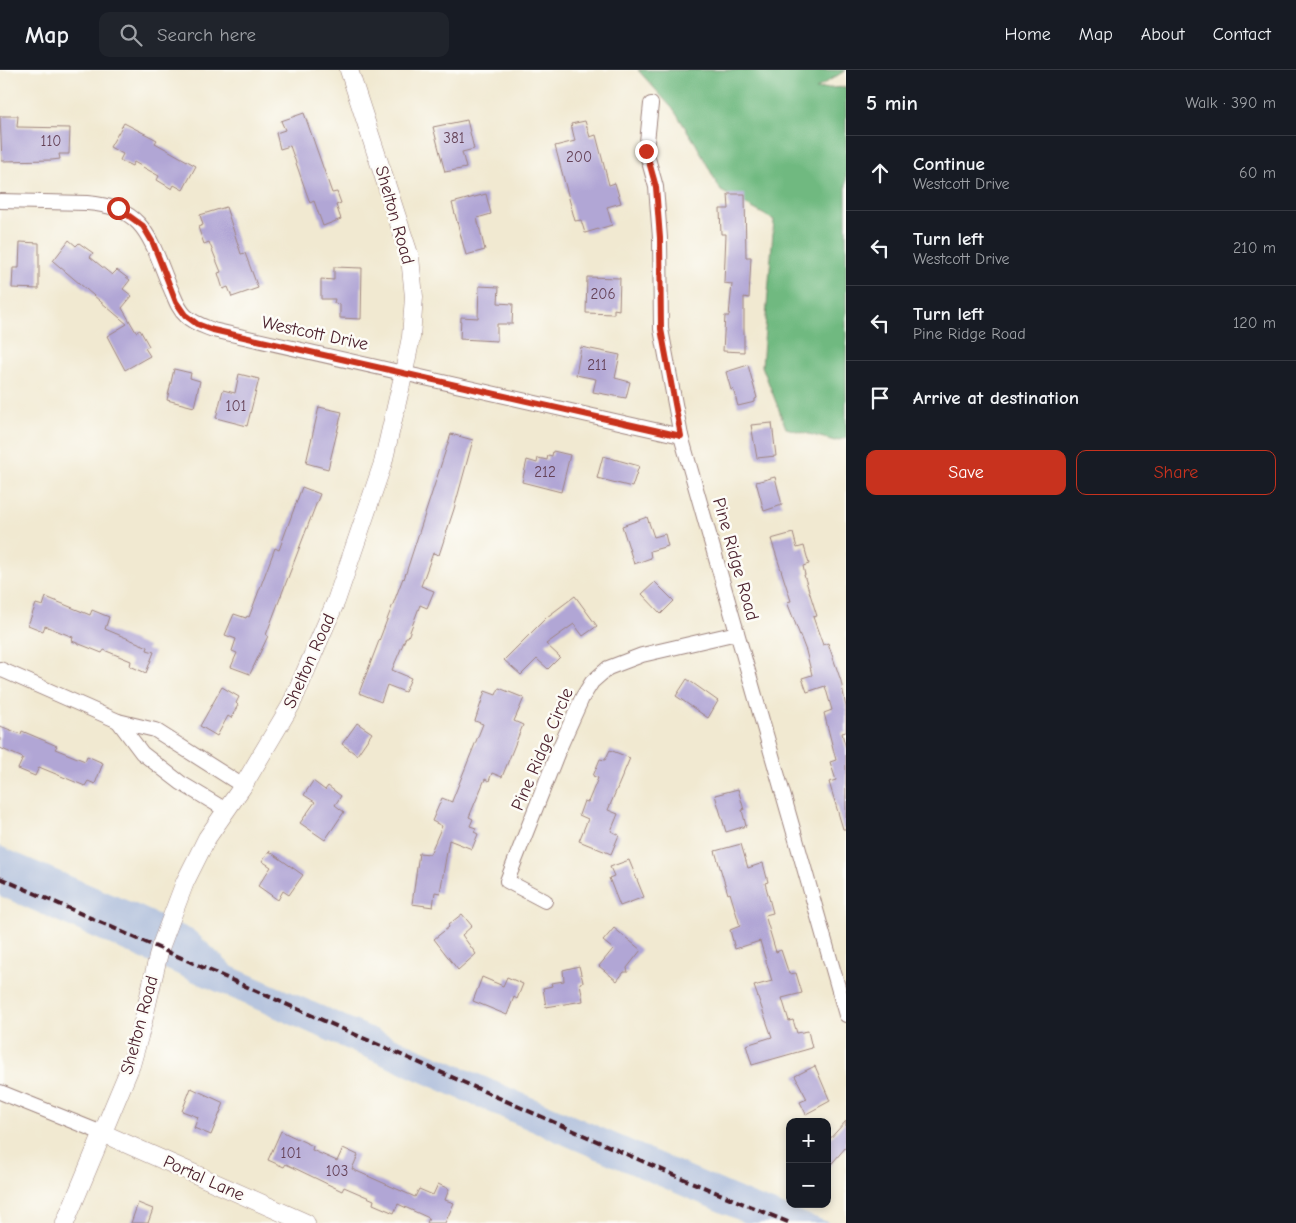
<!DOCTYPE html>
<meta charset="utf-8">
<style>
body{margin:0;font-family:"Comic Neue",sans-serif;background:#20242c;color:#f1f3f6}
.controls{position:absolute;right:15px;bottom:15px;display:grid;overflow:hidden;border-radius:10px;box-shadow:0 2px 8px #0003}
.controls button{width:45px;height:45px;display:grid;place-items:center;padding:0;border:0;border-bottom:1px solid #363941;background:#171b24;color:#f1f3f6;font:25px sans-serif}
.stop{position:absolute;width:15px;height:15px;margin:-11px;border:4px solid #c8321e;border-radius:50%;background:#fff}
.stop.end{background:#c8321e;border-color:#fff;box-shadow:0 1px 5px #0008}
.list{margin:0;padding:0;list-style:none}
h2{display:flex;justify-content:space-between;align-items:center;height:65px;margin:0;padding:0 20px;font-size:21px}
h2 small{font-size:16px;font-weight:400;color:#9ea1a6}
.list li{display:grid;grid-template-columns:32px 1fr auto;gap:15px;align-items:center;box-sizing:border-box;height:75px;padding:0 20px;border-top:1px solid #363941}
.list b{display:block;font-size:19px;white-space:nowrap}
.list p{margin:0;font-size:16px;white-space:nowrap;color:#9ea1a6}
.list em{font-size:16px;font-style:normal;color:#9ea1a6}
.actions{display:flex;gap:10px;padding:15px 20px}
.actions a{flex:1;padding:11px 0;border:1px solid #c8321e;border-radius:10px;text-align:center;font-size:18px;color:#c8321e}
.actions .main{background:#c8321e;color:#fff}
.icon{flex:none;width:28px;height:28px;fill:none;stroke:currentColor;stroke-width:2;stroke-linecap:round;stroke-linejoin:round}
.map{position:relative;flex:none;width:846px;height:1153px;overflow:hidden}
header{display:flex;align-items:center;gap:30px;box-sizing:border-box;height:70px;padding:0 25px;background:#171b24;border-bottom:1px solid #363941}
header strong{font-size:24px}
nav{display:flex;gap:28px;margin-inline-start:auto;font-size:18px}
.search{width:350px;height:45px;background:#20242c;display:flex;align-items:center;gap:12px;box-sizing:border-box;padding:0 18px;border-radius:10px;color:#9ea1a6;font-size:19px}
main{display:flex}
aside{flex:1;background:#171b24}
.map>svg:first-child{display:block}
</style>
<header>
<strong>Map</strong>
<div class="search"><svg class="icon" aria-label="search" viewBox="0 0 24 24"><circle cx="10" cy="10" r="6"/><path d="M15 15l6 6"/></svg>Search here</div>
<nav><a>Home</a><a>Map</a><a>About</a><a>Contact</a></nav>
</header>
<main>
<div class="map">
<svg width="846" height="1153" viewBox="0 0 846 1153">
<rect width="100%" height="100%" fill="#fdfcf7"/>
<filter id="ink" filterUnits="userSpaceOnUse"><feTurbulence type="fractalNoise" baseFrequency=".02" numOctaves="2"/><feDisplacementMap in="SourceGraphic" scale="10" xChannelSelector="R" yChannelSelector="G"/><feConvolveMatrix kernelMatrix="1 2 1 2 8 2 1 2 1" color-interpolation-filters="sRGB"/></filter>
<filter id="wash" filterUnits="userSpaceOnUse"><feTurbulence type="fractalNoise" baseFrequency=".0096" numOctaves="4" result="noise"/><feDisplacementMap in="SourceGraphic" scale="20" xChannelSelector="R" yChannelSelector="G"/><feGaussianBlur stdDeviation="1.12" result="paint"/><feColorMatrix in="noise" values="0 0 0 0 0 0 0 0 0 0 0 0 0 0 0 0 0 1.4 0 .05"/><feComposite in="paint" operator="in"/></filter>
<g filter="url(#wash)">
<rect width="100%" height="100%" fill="#f1e9d1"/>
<path fill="#b7c5de" d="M0,776L140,836L194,861L233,897L752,1123L830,1153H745L529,1060L0,826Z"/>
<path fill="#70b980" stroke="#5d6c56" d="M638,0H846L816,19L846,17V368L835,371L786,358L762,296L774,150L721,121L696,74L673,39Z"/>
<g id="blocks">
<g fill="#b1a6d5">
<path d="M304,43L332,123L337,122L341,133L336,135L341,149L323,156L314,131L310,133L290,76L280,79L276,63L285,60L281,51Z"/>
<path d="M0,46H18L17,57L70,58L69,84H59L60,89L52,90L2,91Z"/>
<path d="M467,50L474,79L462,82L466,98L445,102L433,57Z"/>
<path d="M585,51L590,67L596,65L609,115L615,113L621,133L607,137L612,155L585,163L581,150L575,151L555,76L575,71L571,54Z"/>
<path d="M124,53L157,70L155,73L196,96L183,120L174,115L172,119L157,110L159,106L134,92L132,96L120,90L123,84L110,77Z"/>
<path d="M486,124L491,144L477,148L485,180L466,185L452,133Z"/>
<path d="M728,124H745L746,187H751L749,228L744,227V282L723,281L725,246H729L732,214L724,213L726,164H721L720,139H729Z"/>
<path d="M226,137L241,184L245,183L258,218L232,227L228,217L223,219L218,203L221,202L209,172L204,174L198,157L203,155L200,145Z"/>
<path d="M69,170L76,176L79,173L93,183L90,187L112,205L117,200L130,210L123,219L132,226L122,238L136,262L140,260L149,276L145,278L150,286L125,300L107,266L127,254L53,191Z"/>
<path d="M20,172L39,173V219L12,218L13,198H19Z"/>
<path d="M334,197L362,198L361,249L340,248V234L334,233L335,229H321V209L334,210Z"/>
<path d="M587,207L620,208L619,240L614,239V244L586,243Z"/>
<path d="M479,216L499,217L498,233L513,234L512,254H497V271L460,269L461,247L478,248Z"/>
<path d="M581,277L620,285L615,308L630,312L626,328L593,322L596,309L576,305Z"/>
<path d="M748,295L757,328L755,329V332L738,336L733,319L731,320L726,302Z"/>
<path d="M174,299L191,303L190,308L200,311L194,337L167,330Z"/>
<path d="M239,304L259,309L247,356L216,348L223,320L235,323Z"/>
<path d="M319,337L342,342L328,399L306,393Z"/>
<path d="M772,353L776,386L757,388L751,355Z"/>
<path d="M451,364L473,370L454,439L439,485L433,483L421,516L434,521L427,538L420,535L408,567H406L392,600L411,608L405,622L387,615L381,632L359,623L403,508L404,509Z"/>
<path d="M553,381L570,385L561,422L522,412L527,390L537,393L538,388L547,390L548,385L552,386Z"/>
<path d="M603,386L639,396L632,417L597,408Z"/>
<path d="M775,407L782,435L764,441L756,412Z"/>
<path d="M302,417L320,424L266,565L268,566L250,604L231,597L237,583L232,581L236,569L225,565L234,544L246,548L247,546L249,547L275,478L279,480Z"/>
<path d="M647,447L654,467L665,464L668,476L650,481L651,488L634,494L622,456Z"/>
<path d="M793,463L797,478L804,476L809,494L803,496L805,505H804L817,546L813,547L823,575L828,573L841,611L846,637V662L842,663L846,679V759H843L829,712L836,710L830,692L836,690L824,643L832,640L825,616L807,622L802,608L812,605L806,581L787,532L791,531L771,469Z"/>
<path d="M655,512L674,531L661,544L642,524Z"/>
<path d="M575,526L597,556L583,566L574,554L546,574L560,587L548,599L537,589L521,605L504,590L547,547Z"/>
<path d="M46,527L90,545L92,540L109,547L105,559L148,577L147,580L154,582L146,603L130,596L131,591L104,580L102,583L72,571L73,567L45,556L43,561L28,555L36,534L43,536Z"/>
<path d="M687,609L718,631L708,648L676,626Z"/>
<path d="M222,617L239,627L236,633L238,635L231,648L228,646L217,666L200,656Z"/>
<path d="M499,618L524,628L514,651L523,655L518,667L502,707L492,703L489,711L485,709L469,747L473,749L470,756L476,758L474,762L478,764L472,779L449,770L440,823L435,822L433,837L412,834L419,783L430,784L442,756L432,751L442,728L452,732V731L483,654L475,651L485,621L496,625Z"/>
<path d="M357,653L372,663L357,685L342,674Z"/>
<path d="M0,656L21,664L22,661L57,676L55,679L85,691L87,686L103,693L95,714L88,711L85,716L39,697L35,706L18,699L23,688L0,678Z"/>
<path d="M610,680L630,688L608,740L618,744L611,761L619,765L611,784L579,771L588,749L579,745L584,731L588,732L598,708L593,706L600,689L605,690Z"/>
<path d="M313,711L325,720L328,716L341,726L335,735L344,742L325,770L300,753L315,732L304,725Z"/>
<path d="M738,719L744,740H742L746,756L726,762L715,725Z"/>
<path d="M741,774L748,798L763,793L768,812L765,813L773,843L765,845L776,882L781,880L789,904L796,903L802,923L782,928L789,951L793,950L797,963L808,961L812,978L752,995L746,975L772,967L754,916L772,911L760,871L735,879L730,860L740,856L730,823L728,824L715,781Z"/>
<path d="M269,781L303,805L289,825L283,821L278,830L258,816L271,797L262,791Z"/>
<path d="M629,790L644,827L620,836L609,808L614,806L610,797Z"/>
<path d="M462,844L472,856L462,865L476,884L458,900L434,869L449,857L448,855Z"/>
<path d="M614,858L641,880L627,898L628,902H624L617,911L599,896L613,879L603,871Z"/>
<path d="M579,896L583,912L580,913L583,931L546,937L543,918L552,916L551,913L564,911L563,900Z"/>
<path d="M482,907L503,916L507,907L523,914L517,929L514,927L507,945L473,931Z"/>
<path d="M815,996L830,1031L806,1044L800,1032L807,1029L795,1006Z"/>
<path d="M191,1018L224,1033L211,1065L194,1058L198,1047L182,1041Z"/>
<path d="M846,1051V1077L827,1099V1072Z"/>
<path d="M281,1061L313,1076L312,1080L337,1091L343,1078L358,1085L352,1099L415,1127L419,1119L433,1125L438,1114L449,1119L445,1130L454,1133L445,1153H427L429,1148L398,1134L394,1143L373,1134L374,1130L344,1117L342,1121L286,1094L284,1097L268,1090Z"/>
<path d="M138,1133L153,1139L148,1153H131Z"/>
</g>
</g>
</g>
<g filter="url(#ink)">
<use href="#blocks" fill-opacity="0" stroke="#9e847e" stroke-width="1"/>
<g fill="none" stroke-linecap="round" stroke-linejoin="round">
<g stroke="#9e847e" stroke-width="16">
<g id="minor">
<path d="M651,34L646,81L656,117L660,168L661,259L681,366L846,945"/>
<path d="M0,131L87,133C145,137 150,169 169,215C174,225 177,238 186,246C193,253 203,256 213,260L681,366"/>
<path d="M0,599L118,651L155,660L243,716"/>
<path d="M118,651L142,683L181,713L226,740"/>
<path d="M545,831L507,811L559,679L582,628L592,612L608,598L642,585L737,563"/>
<path d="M0,1022L102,1063"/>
</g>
</g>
<g stroke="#9e847e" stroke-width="19">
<g id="tertiary">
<path d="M102,1063L306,1153"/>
<path d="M65,1153L131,995L142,956L160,878L185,812L207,768L243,716L291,635L336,531L383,393L404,302L411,267L414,227L410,187L349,0"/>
</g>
</g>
<use href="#minor" stroke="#fff" stroke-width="14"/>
<use href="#tertiary" stroke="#fff" stroke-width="18"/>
<path stroke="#4a1f2b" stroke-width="4" stroke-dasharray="8 4" stroke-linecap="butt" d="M0,808L667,1102L790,1153"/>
</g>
</g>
<g fill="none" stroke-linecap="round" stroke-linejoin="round" filter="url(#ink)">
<path stroke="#c8321e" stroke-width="6" d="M118,138L143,156L153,173L176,232L185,245L197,254L213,260L681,366L661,259L660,168L656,117L646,81"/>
</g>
<g text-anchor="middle" stroke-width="5" stroke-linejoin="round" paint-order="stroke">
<g font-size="15" fill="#644156">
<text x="454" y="73">381</text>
<text x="51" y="76">110</text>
<text x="579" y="92">200</text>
<text x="603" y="229">206</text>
<text x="597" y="300">211</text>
<text x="236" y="341">101</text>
<text x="545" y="407">212</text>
<text x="291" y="1088">101</text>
<text x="337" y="1106">103</text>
</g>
<g font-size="18" fill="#4a1f2b" stroke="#fdfcf7">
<text transform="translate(395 145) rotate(74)" y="6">Shelton Road</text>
<text transform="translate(315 263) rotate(12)" y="6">Westcott Drive</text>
<text transform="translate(736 489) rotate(74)" y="6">Pine Ridge Road</text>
<text transform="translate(309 591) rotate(-66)" y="6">Shelton Road</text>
<text transform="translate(542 679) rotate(-67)" y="6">Pine Ridge Circle</text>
<text transform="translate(139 955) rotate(-75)" y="6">Shelton Road</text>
<text transform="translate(204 1108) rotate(24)" y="6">Portal Lane</text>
</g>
</g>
</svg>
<div class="controls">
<button>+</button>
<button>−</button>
</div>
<div class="stop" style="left:118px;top:138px"></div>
<div class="stop end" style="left:646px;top:81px"></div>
</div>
<aside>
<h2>5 min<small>Walk · 390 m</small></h2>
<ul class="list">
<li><svg class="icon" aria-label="ahead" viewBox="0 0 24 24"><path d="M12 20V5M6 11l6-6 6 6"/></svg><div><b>Continue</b><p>Westcott Drive</p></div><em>60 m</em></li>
<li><svg class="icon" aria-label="left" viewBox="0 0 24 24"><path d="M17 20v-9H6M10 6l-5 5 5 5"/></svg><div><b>Turn left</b><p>Westcott Drive</p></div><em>210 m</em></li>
<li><svg class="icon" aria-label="left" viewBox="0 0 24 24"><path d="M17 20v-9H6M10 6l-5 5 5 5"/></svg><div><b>Turn left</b><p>Pine Ridge Road</p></div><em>120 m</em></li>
<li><svg class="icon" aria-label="arrive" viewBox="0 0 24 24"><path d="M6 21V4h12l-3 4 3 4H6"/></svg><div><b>Arrive at destination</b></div></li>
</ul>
<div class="actions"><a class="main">Save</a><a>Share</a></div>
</aside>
</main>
